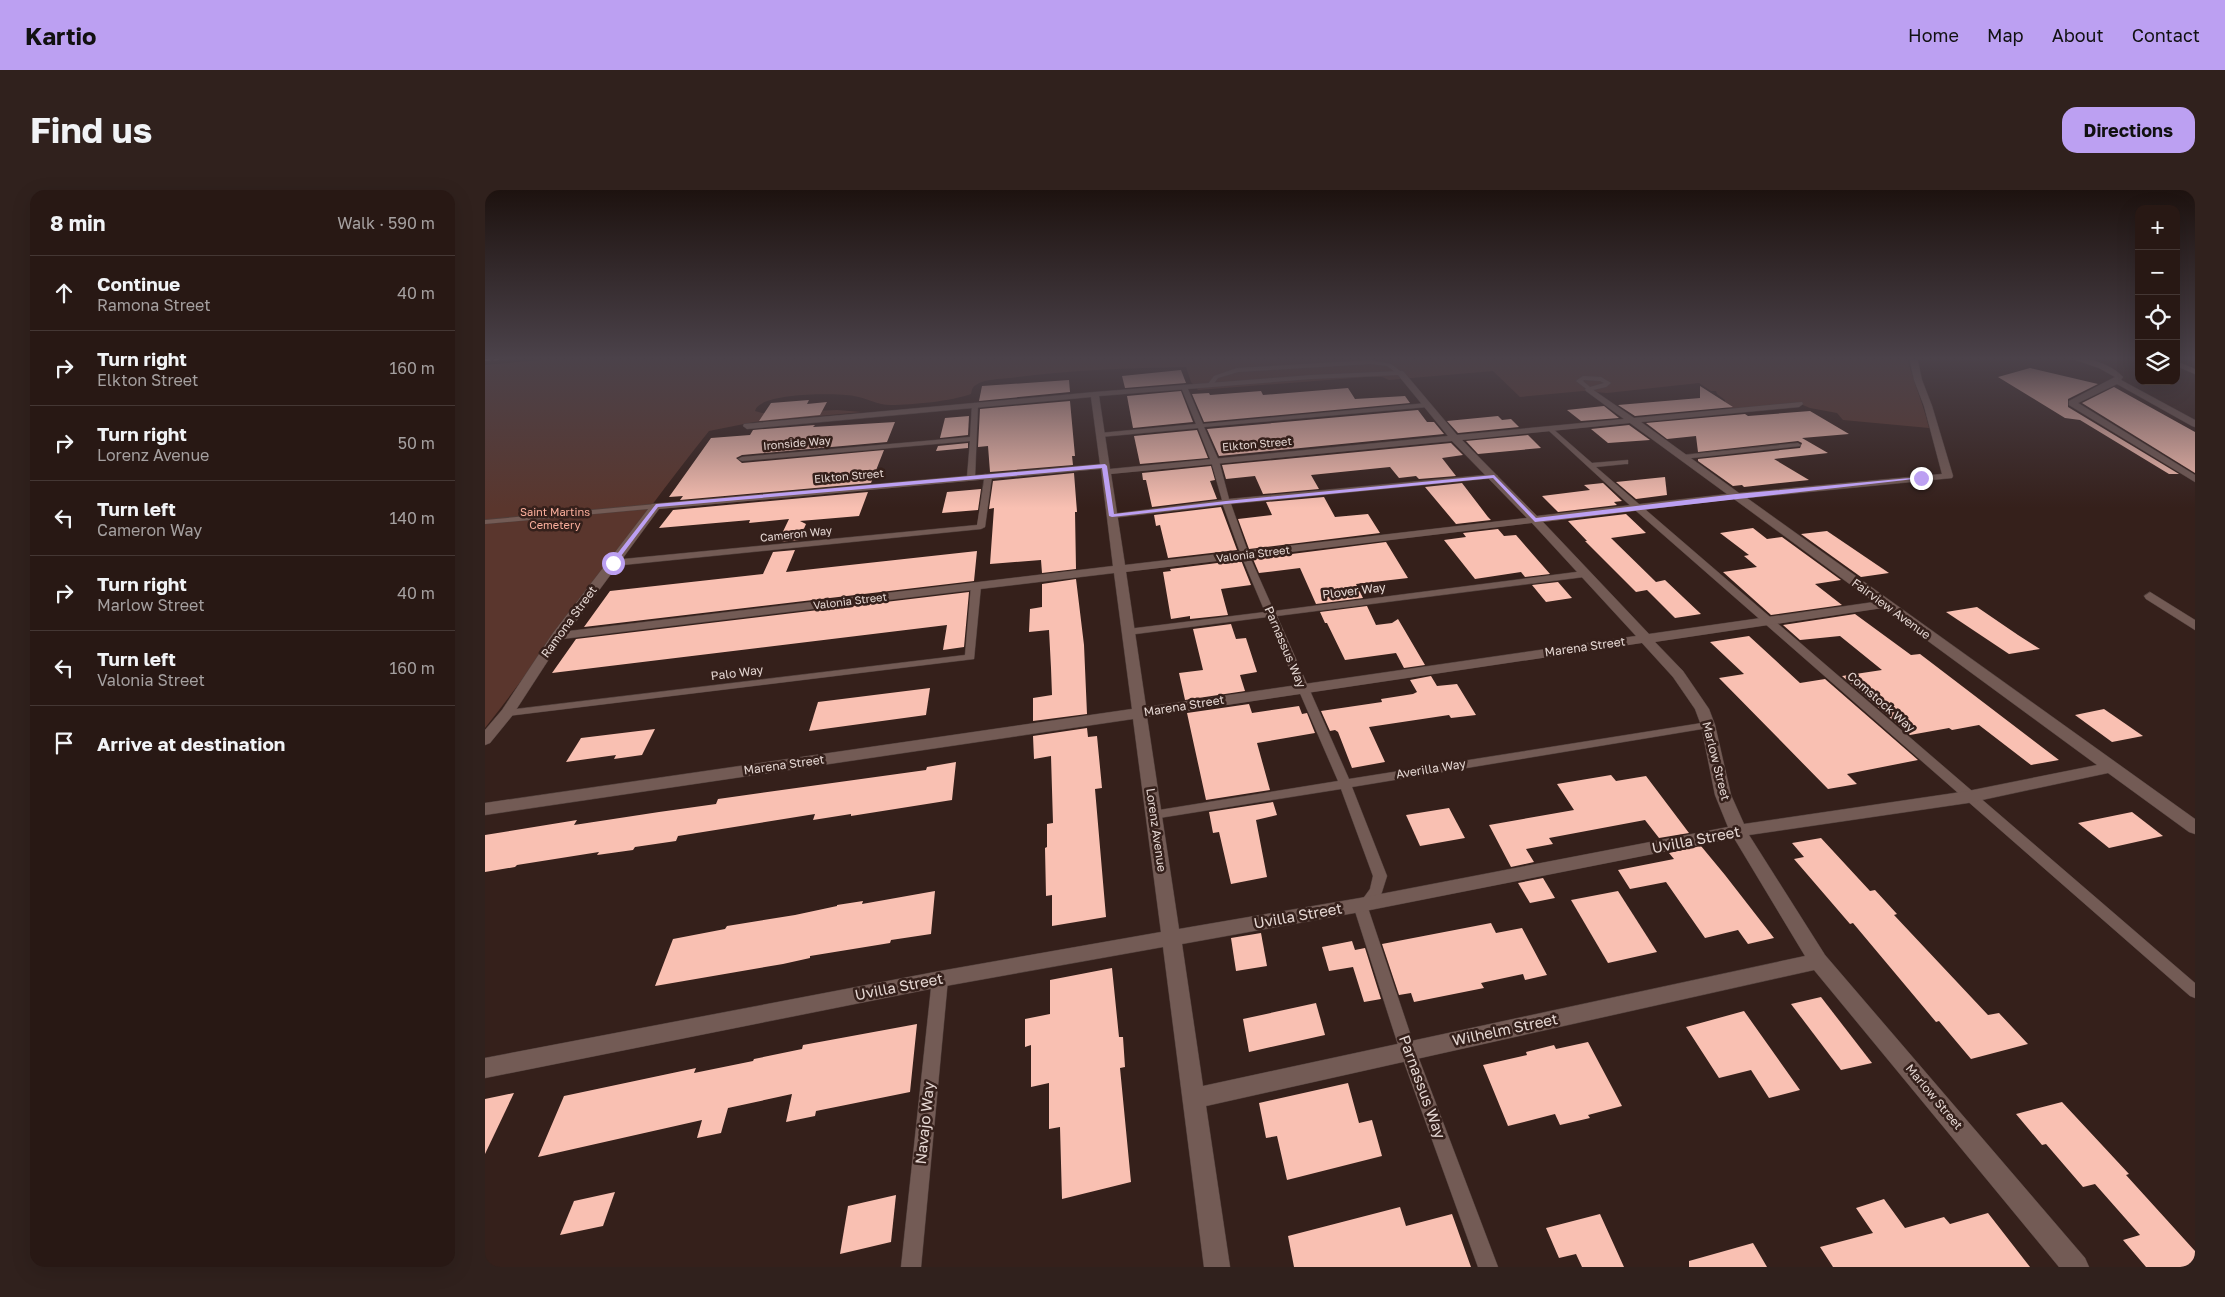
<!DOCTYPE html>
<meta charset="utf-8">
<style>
body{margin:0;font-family:"Golos Text",sans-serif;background:#30211d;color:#f1f3f6}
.controls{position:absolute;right:15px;top:15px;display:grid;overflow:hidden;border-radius:10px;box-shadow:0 5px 20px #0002}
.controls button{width:45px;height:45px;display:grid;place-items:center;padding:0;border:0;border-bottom:1px solid #443734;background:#281814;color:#f1f3f6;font:25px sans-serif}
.stop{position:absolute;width:15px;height:15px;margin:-11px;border:4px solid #bca0f2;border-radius:50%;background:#fff}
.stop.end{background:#bca0f2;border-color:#fff;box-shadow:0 1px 5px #0008}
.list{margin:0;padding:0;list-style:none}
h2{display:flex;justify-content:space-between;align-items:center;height:65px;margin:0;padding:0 20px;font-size:21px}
h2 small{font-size:16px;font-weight:400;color:#a5a0a0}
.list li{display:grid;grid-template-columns:32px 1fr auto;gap:15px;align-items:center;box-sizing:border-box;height:75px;padding:0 20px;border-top:1px solid #443734}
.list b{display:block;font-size:19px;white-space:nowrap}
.list p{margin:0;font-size:16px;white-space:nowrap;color:#a5a0a0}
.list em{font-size:16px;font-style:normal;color:#a5a0a0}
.icon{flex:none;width:28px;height:28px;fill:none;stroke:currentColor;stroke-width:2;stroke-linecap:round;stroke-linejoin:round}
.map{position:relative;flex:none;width:1710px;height:1077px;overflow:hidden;border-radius:15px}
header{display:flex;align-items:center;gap:30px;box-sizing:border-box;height:70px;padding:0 25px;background:#bca0f2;color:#111}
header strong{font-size:24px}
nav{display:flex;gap:28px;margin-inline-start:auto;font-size:18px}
.intro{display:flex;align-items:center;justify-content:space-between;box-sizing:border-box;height:120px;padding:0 30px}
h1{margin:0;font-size:35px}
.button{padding:12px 22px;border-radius:15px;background:#bca0f2;color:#111;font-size:18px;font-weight:700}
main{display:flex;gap:30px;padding:0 30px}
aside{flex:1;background:#281814;border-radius:15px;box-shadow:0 5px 20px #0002}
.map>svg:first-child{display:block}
</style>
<header>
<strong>Kartio</strong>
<nav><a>Home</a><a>Map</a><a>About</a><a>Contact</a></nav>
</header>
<div class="intro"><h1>Find us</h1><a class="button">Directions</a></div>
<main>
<aside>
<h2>8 min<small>Walk · 590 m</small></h2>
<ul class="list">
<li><svg class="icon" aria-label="ahead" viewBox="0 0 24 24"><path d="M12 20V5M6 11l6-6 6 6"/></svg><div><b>Continue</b><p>Ramona Street</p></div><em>40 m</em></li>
<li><svg class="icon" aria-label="right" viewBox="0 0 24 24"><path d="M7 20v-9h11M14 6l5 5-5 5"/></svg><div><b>Turn right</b><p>Elkton Street</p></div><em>160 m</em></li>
<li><svg class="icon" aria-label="right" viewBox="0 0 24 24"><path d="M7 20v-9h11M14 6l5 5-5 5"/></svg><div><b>Turn right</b><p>Lorenz Avenue</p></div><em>50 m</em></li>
<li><svg class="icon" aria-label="left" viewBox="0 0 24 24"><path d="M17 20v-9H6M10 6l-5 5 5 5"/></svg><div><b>Turn left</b><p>Cameron Way</p></div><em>140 m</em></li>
<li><svg class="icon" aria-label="right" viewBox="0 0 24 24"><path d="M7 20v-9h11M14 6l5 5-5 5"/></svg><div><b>Turn right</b><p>Marlow Street</p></div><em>40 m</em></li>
<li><svg class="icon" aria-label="left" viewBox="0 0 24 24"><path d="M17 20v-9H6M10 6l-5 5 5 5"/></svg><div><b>Turn left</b><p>Valonia Street</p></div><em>160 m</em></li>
<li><svg class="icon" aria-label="arrive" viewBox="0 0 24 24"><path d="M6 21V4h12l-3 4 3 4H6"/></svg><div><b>Arrive at destination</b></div></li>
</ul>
</aside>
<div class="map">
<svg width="1710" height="1077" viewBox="0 0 1710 1077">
<rect width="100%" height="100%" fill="#35201b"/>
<path fill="#5a362d" d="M87,167H1422C1428,191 1438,213 1444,238L1358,230L1352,223L1325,218L1313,213L1251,219L1240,217V210L1232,204L1231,201H1226L1214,193L1122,203L1098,201L1035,207L1008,181L904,190L897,187H882L713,200L706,192L701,177C643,178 583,180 525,188C515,189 499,189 491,195C487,197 487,200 486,204C467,211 427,215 406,215C392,215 382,208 369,206C352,203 274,202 270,221L277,223L352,220L377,222L269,232L224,241C147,338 77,440 0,538V175Z"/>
<g fill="#f9c0b2">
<path d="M1545,178L1613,194L1583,209V217L1694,284H1684L1595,230L1580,228L1513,187Z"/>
<path d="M696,180L701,193L640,198L637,186Z"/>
<path d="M584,190L585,202L494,211L497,196Z"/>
<path d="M1215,196L1248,217L1150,226L1133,215L1215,208Z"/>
<path d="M1629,197L1710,242V283L1597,213Z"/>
<path d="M863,198L870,209L920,206L925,213L719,232L707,204L724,203L725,205L776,201L778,205Z"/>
<path d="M696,201L708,232L648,238L642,206Z"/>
<path d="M324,210L322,214L342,212L335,225L274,231L286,213Z"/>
<path d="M585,211L590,266H587L588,275L505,282L503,256L493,257L495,219Z"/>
<path d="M1119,216L1134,228L1096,231L1082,220Z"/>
<path d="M933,220L942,232H949L959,244L734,266L722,239Z"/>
<path d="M1325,221L1364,244L1317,248L1343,263L1289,269L1324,290L1259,297L1257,295L1248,296L1213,271V269L1315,258L1317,253L1313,251L1213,262L1211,246L1182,249L1161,233L1260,224L1263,226Z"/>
<path d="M484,226L483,245L455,248L460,228Z"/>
<path d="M1013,226L1017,230L1026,229L1034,237L973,243L962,231Z"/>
<path d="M410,232L402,252L257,265L251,268L257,273L399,260L386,293L195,310L198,306L184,307L226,248L265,245L268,240L330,235L328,237Z"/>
<path d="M1144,235L1165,250L1123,253L1106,239Z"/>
<path d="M712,240L723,268L655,274L649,246Z"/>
<path d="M1043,245L1056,258L993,264L981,251Z"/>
<path d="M483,253V258L451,261L453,256Z"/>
<path d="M966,253L978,265L957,268L971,286L934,289L931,286L914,288L905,277L826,285L834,299L778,304L770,286L741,289L737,275Z"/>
<path d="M726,276L730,290L725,291L732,309L667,317L661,290H658L657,283Z"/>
<path d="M589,283L592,322H590L591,379L557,383L556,370L505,374L509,318L504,319L508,291Z"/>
<path d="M1180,287L1182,305L1151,309L1131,292Z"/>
<path d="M977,293L1003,327L1006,330L971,334L940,297Z"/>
<path d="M1118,293L1137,311L1129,312L1132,315L1073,322L1057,306L1105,300L1099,295Z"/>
<path d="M496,299L493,320L457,323L462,302Z"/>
<path d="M383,302L374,326L315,331L321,334L314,350L293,352L304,329L264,333L265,330L174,338L188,320Z"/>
<path d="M839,307L850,327L883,324L895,343L764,359L753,329L787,325L781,312Z"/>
<path d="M736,317L752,360L683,368L675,335L671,336L669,325Z"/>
<path d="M1141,324L1161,343L1126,348L1171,392L1180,390L1216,424L1190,428L1162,400L1151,402L1100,351L1110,350L1102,351L1083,331Z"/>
<path d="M1268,338L1282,349L1297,347L1356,390L1330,394L1357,415L1286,425L1238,382L1272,377L1259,366L1264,365L1235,343Z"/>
<path d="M1013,339L1019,346L1031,345L1065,384L1040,387L1036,382L990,389L959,350L981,347L978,343Z"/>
<path d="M1342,341L1404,383L1376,387L1316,344Z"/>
<path d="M901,352L923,388L871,394L878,408L831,414L815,378L774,383L768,369Z"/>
<path d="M310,360L301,382L492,361L489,391L99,437L125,401L278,384L288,362Z"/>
<path d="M756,370L766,395L736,399L743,425L705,429V426L686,429L678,382L686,381L685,379Z"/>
<path d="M591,389L599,455L602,524L548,531V508L567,505L566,478L564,440L544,442L545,419L557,417V394Z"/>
<path d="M1073,392L1087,408L1061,412L1047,395Z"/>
<path d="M484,402L479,457L458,460L462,435L67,483L91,449Z"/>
<path d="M882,416L891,435L907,433L913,429L940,475L919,478L911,463L860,470L842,433H840L835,422Z"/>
<path d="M1492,417L1533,445L1555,459L1524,464L1461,422Z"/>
<path d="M1370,424L1426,465L1435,464L1574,570L1546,575L1494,535L1467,540L1464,538L1425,545L1357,486L1397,480L1355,446L1315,450L1298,435Z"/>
<path d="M746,434L751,449L761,448L772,482L755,485L760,501L700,510L694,483L718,480L708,439Z"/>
<path d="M1264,446L1315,493L1340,489L1433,570L1362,584L1372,594L1343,599L1234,488L1259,484L1225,452Z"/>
<path d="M946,486L952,496L972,494L991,525L966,528L964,525L884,537L900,572L867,578L853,542L850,540L845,541L836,521L897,512L896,509L928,504L932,502L925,490Z"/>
<path d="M445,498L441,525L324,541L333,512Z"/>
<path d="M764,514L767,523L814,516L817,524L822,523L830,543L772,553L785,600L721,610L702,523Z"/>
<path d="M1619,519L1658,546L1627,552L1590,525Z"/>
<path d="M602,538L603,547L612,546L617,598L610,599L621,727L567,736V705L561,706L560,658L562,657V634L568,633L566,566L549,569L548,546Z"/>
<path d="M170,539L157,565L129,569L131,565L81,572L96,548Z"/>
<path d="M471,572L467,610L366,626V624L328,630L330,624L193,646L191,651L150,657L148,660L112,665L114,662L32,675L30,677L0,682V645L92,630L89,635L174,622L231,614L233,609L441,580L442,577Z"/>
<path d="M1126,585L1131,591L1161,586L1204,643L1174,648L1160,630L1064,648L1068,654L1041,659L1049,672L1026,677L1004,635L1089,620L1072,594Z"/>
<path d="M788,612L792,625L771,630L782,687L746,694L734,642L728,643L724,622Z"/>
<path d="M964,618L980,648L935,656L921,625Z"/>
<path d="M1647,622L1678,646L1624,658L1593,633Z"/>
<path d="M1336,648L1385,701L1390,700L1412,724L1409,725L1503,825L1514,823L1543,854L1486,869L1454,831L1451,832L1368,733L1365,734L1309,669L1319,667L1307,653Z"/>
<path d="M1216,656L1240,685L1289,748L1263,754L1253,740L1220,748L1181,692L1145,699L1133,680L1189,669L1184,663Z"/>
<path d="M1058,688L1070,708L1045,713L1033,693Z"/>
<path d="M450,701L446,744L406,750L405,753L325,766V768L298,774L170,796L188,749L240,739L242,736L310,725L352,716V715L378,711L377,714Z"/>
<path d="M1133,701L1172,762L1123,773L1086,710Z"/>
<path d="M1006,733L1011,743L1037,738L1062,785L1040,790L1038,784L996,793L999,798L929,812L926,803L914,805L897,754Z"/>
<path d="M776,743L782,776L751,781L746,748Z"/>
<path d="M867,751L870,760L880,758L896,809L879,812L868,777L844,781L837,757Z"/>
<path d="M627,778L634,847H638L640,877L635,878L646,992L577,1009L575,937L564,939V893L546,897V855L540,857V829L565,824V790Z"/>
<path d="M1336,807L1387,873L1356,880L1306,814Z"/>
<path d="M831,813L840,845L764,862L758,829Z"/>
<path d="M1259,821L1315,900L1284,908L1266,880L1234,888L1201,837Z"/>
<path d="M432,834L425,902L331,921L330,926L301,932L307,904L243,918L236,943L212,948L217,930L53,967L79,906L211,878L209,883L268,871L269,869L317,859L318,855Z"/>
<path d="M1103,852L1137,916L1103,925L1105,928L1075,935L1070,924L1023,936L998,875L1042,865L1041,862L1069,855L1071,859Z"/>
<path d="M863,893L874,933L887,930L897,966L802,990L792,946L781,948L774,913Z"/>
<path d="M29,903L0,964V909Z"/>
<path d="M1577,912L1644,984L1641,985L1710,1061V1077H1661L1638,1050L1655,1045L1610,994L1598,997L1561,954L1557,955L1531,924Z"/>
<path d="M130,1002L118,1036L75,1045L89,1011Z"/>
<path d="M411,1005L406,1052L355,1064L363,1016Z"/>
<path d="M1399,1009L1420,1038L1459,1027L1465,1034L1503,1023L1545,1077H1348L1335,1057L1388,1043L1371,1018Z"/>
<path d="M915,1017L921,1036L967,1024L986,1077H809L803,1046Z"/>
<path d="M1115,1024L1139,1077H1097L1091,1064L1074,1068L1061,1038Z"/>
<path d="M1268,1053L1282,1077H1204V1071Z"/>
</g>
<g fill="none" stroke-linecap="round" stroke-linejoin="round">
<g stroke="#503f3b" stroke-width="1">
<g id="service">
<path d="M886,170L906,174L918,183L913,184L902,176L886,174L753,182L733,188L727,196L722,195L729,186L752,178Z"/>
<path d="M1098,186L1116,187L1126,193L1121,197L1104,201L1091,191ZM1099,190L1115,191L1119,193L1105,197L1098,191Z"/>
<path d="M699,195L702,197L718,234L942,213L945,215L942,217L719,237L734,271L744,309L1009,284L1013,286L1009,288L746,314L764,365L789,421L1099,381L1103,384L1099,387L792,426L864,589L1223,532L1229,535L1223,538L867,597L902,686L896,705L887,717L883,718L931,861L1013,1077H993L915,861L868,715L870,711L877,710L885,699L888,686L856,599L668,629L664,628L662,625L664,622L668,621L853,591L782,427L643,445L638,442L643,439L780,422L756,365L738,315L627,328L623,326L627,324L737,310L726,271L713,238L615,247L612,245L615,243L711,234L696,197Z"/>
<path d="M490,213L493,215L490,287L486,289L482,287L485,251L257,271L253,269L257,267L485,247L487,215Z"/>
<path d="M1063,238H1067L1107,273L1143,270V274H1140L1111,277L1710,793V808L1705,806L1150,320L1063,240Z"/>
<path d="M1313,253L1316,255L1315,256L1198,269L1194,267L1198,265Z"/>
<path d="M500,284L507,286L500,337L496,339L128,376L124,373L128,370L492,335Z"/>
<path d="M171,314L175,316L174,318L0,334V330Z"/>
<path d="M491,393L496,396L489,469L22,526L16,523L22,520L480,465L486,396Z"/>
<path d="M455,783L460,785L463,789L436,1077H416L447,789L450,785Z"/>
</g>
</g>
<g stroke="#503f3b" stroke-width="1">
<g id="minor">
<path d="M1424,167H1432L1437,190L1447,216L1468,286L1467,288L1262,308L1710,629V644L1704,642L1623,583L1483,613L1264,645L1340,765L1600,1068L1604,1077H1574L1329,780L721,916L745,1077H719L678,757L455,797L0,888V868L455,781L676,742L648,529L0,625V613L647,519L629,383L77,449L27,526L5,553L0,555V540L17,520L68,443L167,314L615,274L606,207L262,239L258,236L259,234L610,202L826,185L915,181H918L972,245L1139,229L1101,201L1100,199L1104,197L1149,228L1317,212L1318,214L1314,217L1156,232L1254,303L1457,284L1439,216L1429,190ZM913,185L963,246L625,279L614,206L826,189ZM1145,233L1242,304L1052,326L977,250ZM967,251L1042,328L640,375L626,284ZM616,279L628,376L84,441L174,319ZM1249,309L1389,412L1164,444L1058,332ZM1047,333L1151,446L661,517L641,382ZM1398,418L1612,575L1483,601L1259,634L1246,605L1230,535L1224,519L1198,481L1170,452ZM1157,453L1188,487L1210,519L1216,535L1230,605L1243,637L875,708L694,739L662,527ZM1249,648L1320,766L718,896L697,754L875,722Z"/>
<path d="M1582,167C1601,167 1625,173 1638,187L1636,190L1710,230V237L1707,236L1632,194L1593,213L1710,285V292L1584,215V211L1630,187L1614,178Z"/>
<path d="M1691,171L1710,179V184L1691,176Z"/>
<path d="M1665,402L1710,430V440L1661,409L1659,406Z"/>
</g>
</g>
<use href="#service" fill="#735b55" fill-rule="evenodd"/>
<use href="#minor" fill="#735b55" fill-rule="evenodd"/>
<path stroke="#ccbdb9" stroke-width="2" stroke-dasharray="5.5 3" stroke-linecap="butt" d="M0,170L41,167"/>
</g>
<linearGradient id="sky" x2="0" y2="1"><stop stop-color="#1d120f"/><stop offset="0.53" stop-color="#4b424a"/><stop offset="1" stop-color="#4b424a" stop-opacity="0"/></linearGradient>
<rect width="1710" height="318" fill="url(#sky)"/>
<path fill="#bca0f2" d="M620,274L622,276L629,324L741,311L1009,285L1051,328L1251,304L1436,287L1438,288L1050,332L1008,288L741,314L627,327L624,326L617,278L173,317L130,374L125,373L171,314Z"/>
<g text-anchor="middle" stroke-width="5" stroke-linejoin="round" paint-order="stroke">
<g font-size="11" fill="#e5d7d3" stroke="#35201b">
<text transform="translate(312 253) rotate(-5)" y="4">Ironside Way</text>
<text transform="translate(772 254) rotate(-5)" y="4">Elkton Street</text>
<text transform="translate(364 286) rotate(-5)" y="4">Elkton Street</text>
<text transform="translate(311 344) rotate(-6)" y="4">Cameron Way</text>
<text transform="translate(768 364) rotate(-7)" y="4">Valonia Street</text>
<text transform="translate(365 411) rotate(-7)" y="4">Valonia Street</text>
</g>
<g font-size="11" fill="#faae9c" stroke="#35201b">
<text x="70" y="326">Saint Martins<tspan x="70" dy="13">Cemetery</tspan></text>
</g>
<g font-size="12" fill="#e5d7d3" stroke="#35201b">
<text transform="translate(869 401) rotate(-7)" y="4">Plover Way</text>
<text transform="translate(1406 419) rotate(36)" y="4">Fairview Avenue</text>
<text transform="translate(84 432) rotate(-54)" y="4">Ramona Street</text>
<text transform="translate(800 457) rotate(67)" y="4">Parnassus Way</text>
<text transform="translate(1100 457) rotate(-8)" y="4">Marena Street</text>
<text transform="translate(252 483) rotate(-7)" y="4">Palo Way</text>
<text transform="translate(1396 512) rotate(41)" y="4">Comstock Way</text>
<text transform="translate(699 516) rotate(-9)" y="4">Marena Street</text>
<text transform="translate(1231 571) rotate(76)" y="4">Marlow Street</text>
<text transform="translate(299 575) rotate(-8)" y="4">Marena Street</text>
<text transform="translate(946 579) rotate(-9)" y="4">Averilla Way</text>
<text transform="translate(671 640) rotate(82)" y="4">Lorenz Avenue</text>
<text transform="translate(1449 907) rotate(50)" y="4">Marlow Street</text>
</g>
<g font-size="15" fill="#e5d7d3" stroke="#35201b">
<text transform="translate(1211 650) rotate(-11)" y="5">Uvilla Street</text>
<text transform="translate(813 726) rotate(-10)" y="5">Uvilla Street</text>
<text transform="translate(414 797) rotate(-11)" y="5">Uvilla Street</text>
<text transform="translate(1020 840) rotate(-12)" y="5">Wilhelm Street</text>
<text transform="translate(937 897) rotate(70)" y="5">Parnassus Way</text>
<text transform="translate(440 933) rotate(-84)" y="5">Navajo Way</text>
</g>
</g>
</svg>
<div class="controls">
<button>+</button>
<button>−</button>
<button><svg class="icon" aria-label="locate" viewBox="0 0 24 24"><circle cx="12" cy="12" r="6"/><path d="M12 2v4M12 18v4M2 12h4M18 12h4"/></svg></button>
<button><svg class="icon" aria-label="layers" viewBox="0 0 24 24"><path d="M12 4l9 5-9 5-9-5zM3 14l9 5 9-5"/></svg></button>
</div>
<div class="stop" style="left:128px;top:373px"></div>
<div class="stop end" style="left:1436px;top:288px"></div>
</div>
</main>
